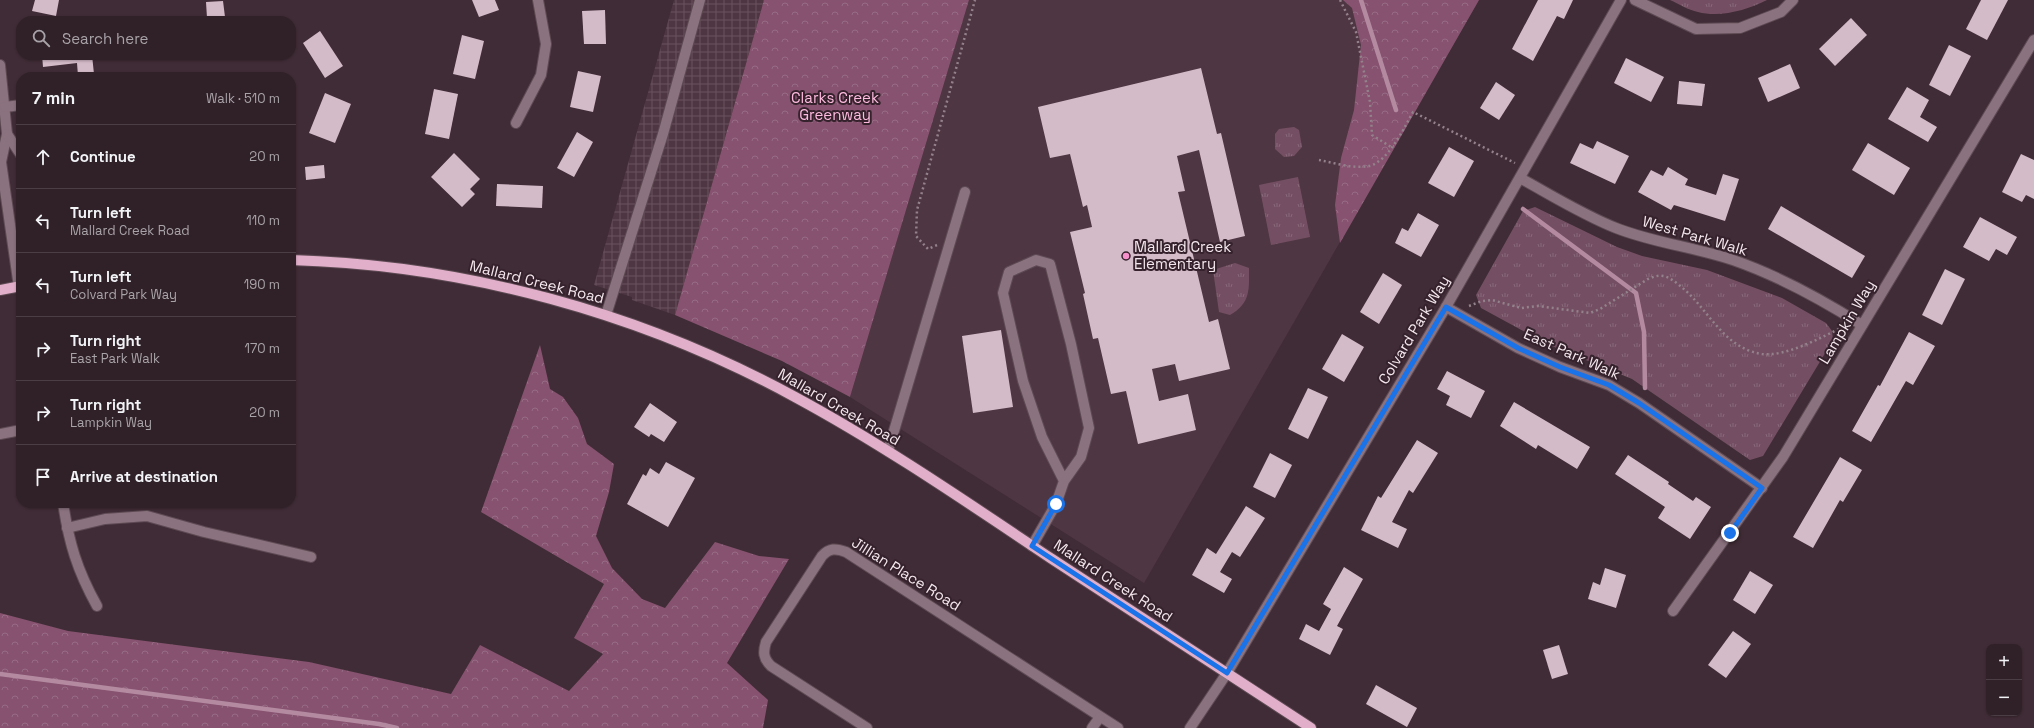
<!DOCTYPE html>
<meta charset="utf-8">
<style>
body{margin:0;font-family:"Space Grotesk",sans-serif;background:#3c2e34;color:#f1f3f6}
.controls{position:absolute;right:12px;bottom:12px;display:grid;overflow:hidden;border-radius:8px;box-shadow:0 1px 3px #0004}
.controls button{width:36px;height:36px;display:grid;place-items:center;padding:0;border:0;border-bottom:1px solid #4b3e45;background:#302128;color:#f1f3f6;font:20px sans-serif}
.stop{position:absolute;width:12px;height:12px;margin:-9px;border:3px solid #1a73e8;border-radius:50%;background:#fff}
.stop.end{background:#1a73e8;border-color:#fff;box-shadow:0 1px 4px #0008}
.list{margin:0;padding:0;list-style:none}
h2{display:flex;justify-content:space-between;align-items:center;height:52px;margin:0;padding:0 16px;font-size:17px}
h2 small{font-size:13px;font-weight:400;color:#a8a3a8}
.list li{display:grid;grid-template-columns:26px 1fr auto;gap:12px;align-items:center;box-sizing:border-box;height:64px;padding:0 16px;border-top:1px solid #4b3e45}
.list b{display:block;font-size:15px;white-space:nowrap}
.list p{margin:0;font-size:13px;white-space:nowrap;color:#a8a3a8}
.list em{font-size:13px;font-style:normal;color:#a8a3a8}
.icon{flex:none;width:22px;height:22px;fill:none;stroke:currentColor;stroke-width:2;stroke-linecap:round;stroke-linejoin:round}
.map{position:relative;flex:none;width:2034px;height:728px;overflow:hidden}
.search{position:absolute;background:#302128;box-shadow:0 1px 3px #0004;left:16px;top:16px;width:280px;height:44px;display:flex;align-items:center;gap:10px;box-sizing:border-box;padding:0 14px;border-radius:16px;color:#a8a3a8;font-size:15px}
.panel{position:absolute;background:#302128;box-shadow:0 1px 3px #0004;left:16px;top:72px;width:280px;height:436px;border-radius:16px}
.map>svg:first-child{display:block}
</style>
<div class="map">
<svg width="2034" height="728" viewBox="0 0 2034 728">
<defs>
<pattern id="industrial-grid" width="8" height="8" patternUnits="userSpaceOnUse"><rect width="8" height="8" fill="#4f3643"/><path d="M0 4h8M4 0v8" fill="none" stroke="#69535e"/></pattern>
<pattern id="grass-tufts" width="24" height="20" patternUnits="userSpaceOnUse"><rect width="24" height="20" fill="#744f63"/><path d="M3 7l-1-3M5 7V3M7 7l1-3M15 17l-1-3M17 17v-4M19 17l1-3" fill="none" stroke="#88687a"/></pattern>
<pattern id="forest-crowns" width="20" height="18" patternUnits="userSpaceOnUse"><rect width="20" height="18" fill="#86526f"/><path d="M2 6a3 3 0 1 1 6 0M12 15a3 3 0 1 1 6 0" fill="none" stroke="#986b84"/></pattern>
</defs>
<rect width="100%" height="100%" fill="#402c36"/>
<path fill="#4f3643" d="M969,0H1479L1144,583L850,397Z"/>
<path fill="url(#industrial-grid)" d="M674,0H764L675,315L632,300V297L594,285Z"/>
<g fill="url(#grass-tufts)">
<path d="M1670,0H1767C1747,10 1720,18 1698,12C1688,10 1679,4 1670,0Z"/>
<path d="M1294,127L1299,130L1302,147L1294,156L1284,157L1275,149V134L1279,129Z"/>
<path d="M1298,177L1310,237L1271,245L1259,185Z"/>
<path d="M1535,207L1617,247L1642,256L1707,270L1782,298L1826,323L1832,331L1833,340L1763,456L1750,460L1632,379L1547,344L1481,308L1476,295L1523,211Z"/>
<path d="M1235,263L1249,268C1249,289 1251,303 1230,315L1219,312L1213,270Z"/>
</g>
<g fill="url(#forest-crowns)">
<path d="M764,0H969L850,397L782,361L675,315Z"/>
<path d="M1343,0H1479L1340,243L1335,205L1341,158L1354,110L1361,45L1352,8Z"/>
<path d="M540,345L550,389L563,397L578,418L587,444L614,464L609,492L596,536L612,568L642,599L665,608L715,542L759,556L789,559L727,663L768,700L763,728H0V613L68,631L309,662L451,694L480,645L569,691L603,654L574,638L604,584L481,512Z"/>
</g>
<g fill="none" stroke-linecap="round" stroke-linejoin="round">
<g stroke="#b48aa1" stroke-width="4.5">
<path d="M1361,0L1396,110"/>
<path d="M1523,209L1636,293L1644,332L1645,388"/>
<path d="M0,674L379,724L397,728"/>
</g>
</g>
<g fill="#d4bbc8">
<path d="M35,0H59L56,16L32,11Z"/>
<path d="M472,0H495L499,10L479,17Z"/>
<path d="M1538,0H1573L1564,19L1557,16L1533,61L1512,49Z"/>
<path d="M1981,0H2008L1987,40L1966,29Z"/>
<path d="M223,1L225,17L207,18L206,2Z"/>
<path d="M605,10L606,44H584L582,11Z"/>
<path d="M1851,18L1867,35L1835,66L1819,49Z"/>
<path d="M320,31L343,66L325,78L303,43Z"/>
<path d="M462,35L484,41L475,79L453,74Z"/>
<path d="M1949,45L1971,56L1950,96L1929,85Z"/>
<path d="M42,55H77V57L92,55L94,74L78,76L77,63L43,67Z"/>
<path d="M1626,58L1664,77L1651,102L1614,83Z"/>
<path d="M1790,64L1800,88L1768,102L1758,78Z"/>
<path d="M1201,68L1217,134L1221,133L1245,236L1220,242L1199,150L1177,156L1185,191L1178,192L1209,322L1218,319L1230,369L1179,381L1175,364L1152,369L1159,401L1188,394L1196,430L1138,444L1126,391L1111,394L1098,338L1093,339L1083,294L1085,293L1070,232L1092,227L1087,205L1083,207L1070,154L1050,158L1038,107Z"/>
<path d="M578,71L601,76L593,112L570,107Z"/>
<path d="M1679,81L1705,84L1702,106L1677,104Z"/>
<path d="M1496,82L1515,95L1499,120L1480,108Z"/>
<path d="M1907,87L1929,100L1920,117L1937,127L1928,142L1888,119Z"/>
<path d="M434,89L458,94L449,139L425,134Z"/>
<path d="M325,93L351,104L335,143L309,133Z"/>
<path d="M577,132L593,142L574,177L557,168Z"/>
<path d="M1597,141L1629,156L1615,184L1570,163L1580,143L1593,149Z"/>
<path d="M1868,143L1910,168L1894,195L1852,170Z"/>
<path d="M1449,147L1474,161L1454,197L1428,183Z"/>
<path d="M454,153L480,179L470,189L475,194L462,207L431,177Z"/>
<path d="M2021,154L2034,160V199L2026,195L2022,202L2002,192Z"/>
<path d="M324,165L325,178L306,180L305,167Z"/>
<path d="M1668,167L1688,179L1685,185L1716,195L1723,174L1739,179L1725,221L1674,205L1671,210L1638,192L1651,170L1663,176Z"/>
<path d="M497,184L543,186L542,208L496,206Z"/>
<path d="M1781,206L1865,256L1852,278L1768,229Z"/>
<path d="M1418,213L1439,225L1421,257L1395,243L1402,228L1408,231Z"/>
<path d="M1980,217L2017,237L2007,255L1996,249L1989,261L1963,247Z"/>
<path d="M1945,269L1965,279L1942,325L1922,315Z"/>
<path d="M1383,273L1402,285L1379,324L1360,312Z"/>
<path d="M1001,330L1013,407L973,413L962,336Z"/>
<path d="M1909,332L1935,346L1913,385L1906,381L1871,442L1852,431L1878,385L1880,386Z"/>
<path d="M1342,334L1364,347L1344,382L1322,369Z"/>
<path d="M1447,371L1485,391L1471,418L1446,405L1450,396L1437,389Z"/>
<path d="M1308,388L1328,397L1308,439L1288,429Z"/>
<path d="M1514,402L1590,447L1577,469L1538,445L1536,449L1500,426Z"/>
<path d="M650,403L677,422L664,442L651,434L649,437L634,427Z"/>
<path d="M1417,440L1438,453L1413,493L1409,490L1392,522L1407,529L1398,548L1361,530L1378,496L1381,498Z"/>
<path d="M1270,453L1292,465L1275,498L1253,487Z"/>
<path d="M1628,455L1669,482L1668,484L1693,501L1696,497L1711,507L1690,539L1658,518L1665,507L1615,474Z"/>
<path d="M1840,457L1862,470L1843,502L1840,500L1813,548L1793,537Z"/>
<path d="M666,462L695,478L668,527L627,504L643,474L646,476L650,468L659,474Z"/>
<path d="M1246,506L1265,518L1240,557L1232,552L1220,572L1232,579L1224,593L1192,575L1207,548L1216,554Z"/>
<path d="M1344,567L1363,579L1337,626L1343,629L1330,655L1299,639L1306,624L1319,631L1331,609L1323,604Z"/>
<path d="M1605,568L1626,575L1616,608L1588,599L1593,582L1600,585Z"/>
<path d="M1750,571L1773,585L1755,614L1733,600Z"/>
<path d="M1733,631L1751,644L1726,678L1708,665Z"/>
<path d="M1559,645L1568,674L1552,679L1543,650Z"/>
<path d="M1376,685L1417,708L1407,727L1366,704Z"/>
</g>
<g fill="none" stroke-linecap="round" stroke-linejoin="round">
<g stroke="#5d4a53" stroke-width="12">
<g id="minor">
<path d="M1635,0L1696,29L1740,28L1781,12L1793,0"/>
<path d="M0,65L7,134L1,162L19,287"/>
<path d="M5,107L21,105"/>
<path d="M516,123L541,75L546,44L538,0"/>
<path d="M7,134L21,155"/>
<path d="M1520,178C1551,195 1583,215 1616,228C1654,243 1694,247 1733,260C1779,276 1821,299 1862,325"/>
<path d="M1446,307L1518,348L1560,367L1609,385L1639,403L1762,488"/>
<path d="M606,315L663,134L700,0"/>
<path d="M0,434L21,430"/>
<path d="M888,451L965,192"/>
<path d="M63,503C69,543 77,570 97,606"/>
<path d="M67,528L105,519L147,516L204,532L311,557"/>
<path d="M1032,546L1056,504L1064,481L1081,457L1089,428L1071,344L1050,264L1036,260L1009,272L1003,293L1023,381L1042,437L1064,481"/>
<path d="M1673,611L1783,457L2034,40"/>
<path d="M867,728L771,666C763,658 763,652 766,642L822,556C829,548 836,548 846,552L1118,728"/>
<path d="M1092,728L1100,717"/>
<path d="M1190,728L1227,673L1446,307L1621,0"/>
</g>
</g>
<g stroke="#5d4a53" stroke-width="12">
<g id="major">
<path d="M291,260C466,265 641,313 795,397C884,445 968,503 1052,559C1138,616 1225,671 1311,728"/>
<path d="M0,290L21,286"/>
</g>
</g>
<g stroke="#93828b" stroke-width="2.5" stroke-dasharray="2 3" stroke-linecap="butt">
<path d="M1340,0L1356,32L1370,102L1372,135L1391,147L1394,146"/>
<path d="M1319,160C1335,163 1353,169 1369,166C1388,162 1404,128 1413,112L1515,163"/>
<path d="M937,245L928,249L916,236L917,210L975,0"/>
<path d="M1469,306L1482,301L1492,300L1521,308L1538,306L1590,313L1600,309L1648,279C1653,277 1658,275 1663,276C1669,277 1674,281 1679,285C1708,307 1722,348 1762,354C1786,357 1822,337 1843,327"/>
</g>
<use href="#minor" stroke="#8a727e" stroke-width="10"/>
<use href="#major" stroke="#e2afca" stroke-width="10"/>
</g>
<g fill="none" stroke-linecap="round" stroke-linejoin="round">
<path stroke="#1a73e8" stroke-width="5" d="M1056,504L1032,546L1227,673L1446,307L1518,348L1560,367L1609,385L1639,403L1762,488L1730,533"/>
</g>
<circle fill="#f890cb" stroke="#35222c" stroke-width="1.5" cx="1126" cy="256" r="4"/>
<g text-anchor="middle" stroke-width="4" stroke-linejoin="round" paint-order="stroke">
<g font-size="15" fill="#febbdf" stroke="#35222c">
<text x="835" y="103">Clarks Creek<tspan x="835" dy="17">Greenway</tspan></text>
</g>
<g font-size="15" fill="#f4e7ed" stroke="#35222c">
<text transform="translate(1695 236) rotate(16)" y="5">West Park Walk</text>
<text transform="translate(537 282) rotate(14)" y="5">Mallard Creek Road</text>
<text transform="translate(1847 322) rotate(-59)" y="5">Lampkin Way</text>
<text transform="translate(1414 330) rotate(-59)" y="5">Colvard Park Way</text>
<text transform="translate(1572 354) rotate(24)" y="5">East Park Walk</text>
<text transform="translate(839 407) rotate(30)" y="5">Mallard Creek Road</text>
<text transform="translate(906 574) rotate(32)" y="5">Jillian Place Road</text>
<text transform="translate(1113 581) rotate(33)" y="5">Mallard Creek Road</text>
</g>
<g font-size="15" fill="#f4e7ed" stroke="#35222c" text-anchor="start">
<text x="1134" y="252">Mallard Creek<tspan x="1134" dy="17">Elementary</tspan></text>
</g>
</g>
</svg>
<div class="controls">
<button>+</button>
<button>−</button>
</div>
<div class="stop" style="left:1056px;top:504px"></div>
<div class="stop end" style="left:1730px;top:533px"></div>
<div class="search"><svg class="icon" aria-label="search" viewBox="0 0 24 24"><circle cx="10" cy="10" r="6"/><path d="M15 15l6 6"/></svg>Search here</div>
<section class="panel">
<h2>7 min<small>Walk · 510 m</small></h2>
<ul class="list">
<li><svg class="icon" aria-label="ahead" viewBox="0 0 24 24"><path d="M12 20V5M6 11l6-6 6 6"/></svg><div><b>Continue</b></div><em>20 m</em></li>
<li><svg class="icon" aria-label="left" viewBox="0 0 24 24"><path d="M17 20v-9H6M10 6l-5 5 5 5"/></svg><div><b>Turn left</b><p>Mallard Creek Road</p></div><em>110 m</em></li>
<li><svg class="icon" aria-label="left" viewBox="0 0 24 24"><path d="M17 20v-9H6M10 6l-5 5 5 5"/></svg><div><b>Turn left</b><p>Colvard Park Way</p></div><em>190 m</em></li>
<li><svg class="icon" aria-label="right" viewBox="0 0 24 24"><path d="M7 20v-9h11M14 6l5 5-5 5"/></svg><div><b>Turn right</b><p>East Park Walk</p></div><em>170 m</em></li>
<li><svg class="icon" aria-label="right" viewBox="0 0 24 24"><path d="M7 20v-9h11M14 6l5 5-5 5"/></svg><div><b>Turn right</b><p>Lampkin Way</p></div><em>20 m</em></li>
<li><svg class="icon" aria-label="arrive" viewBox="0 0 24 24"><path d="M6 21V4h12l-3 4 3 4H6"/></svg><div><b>Arrive at destination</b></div></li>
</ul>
</section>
</div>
